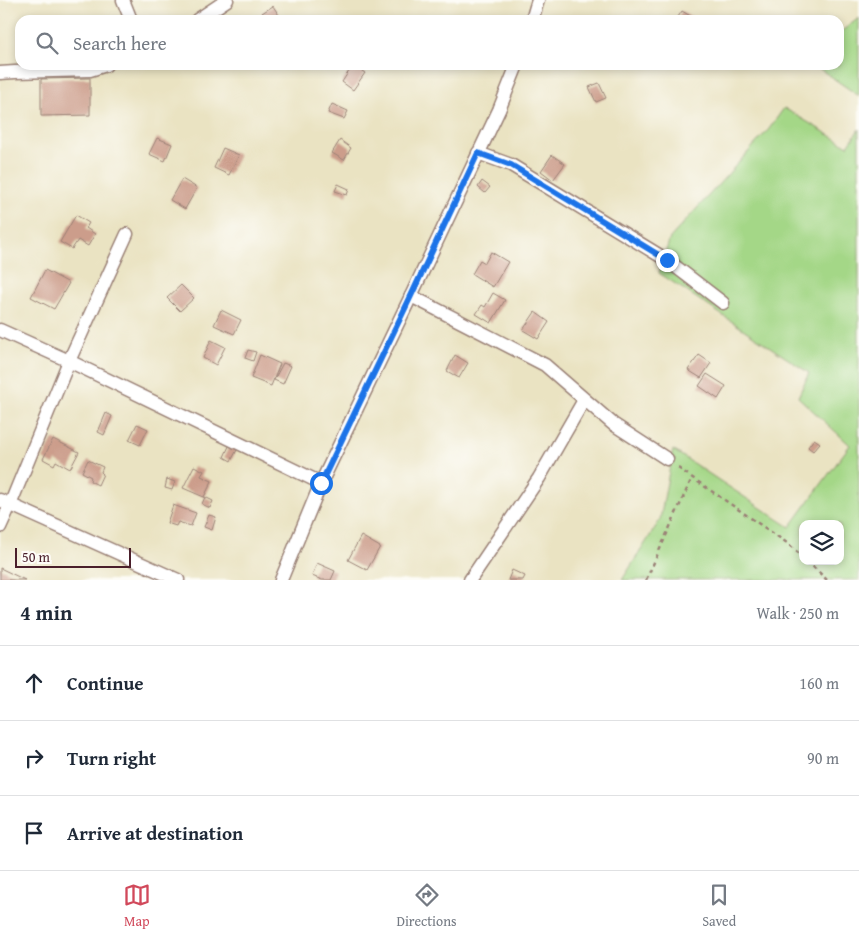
<!DOCTYPE html>
<meta charset="utf-8">
<style>
body{margin:0;font-family:"Gentium Book Plus",serif;background:#f2f2f3;color:#1f2937}
.controls{position:absolute;right:15px;bottom:15px;display:grid;overflow:hidden;border-radius:10px;box-shadow:0 2px 8px #0003}
.controls button{width:45px;height:45px;display:grid;place-items:center;padding:0;border:0;border-bottom:1px solid #e0e1e3;background:#fff;color:#1f2937;font:25px sans-serif}
.scale{position:absolute;left:15px;bottom:12px;width:116px;box-sizing:border-box;padding-left:5px;border:2px solid #4a1f2b;border-top:0;font-size:14px;line-height:18px;white-space:nowrap;color:#4a1f2b;-webkit-text-stroke:4px #fdfcf7;paint-order:stroke}
.stop{position:absolute;width:15px;height:15px;margin:-11px;border:4px solid #1a73e8;border-radius:50%;background:#fff}
.stop.end{background:#1a73e8;border-color:#fff;box-shadow:0 1px 5px #0008}
.list{margin:0;padding:0;list-style:none}
h2{display:flex;justify-content:space-between;align-items:center;height:65px;margin:0;padding:0 20px;font-size:21px}
h2 small{font-size:16px;font-weight:400;color:#747a83}
.list li{display:grid;grid-template-columns:32px 1fr auto;gap:15px;align-items:center;box-sizing:border-box;height:75px;padding:0 20px;border-top:1px solid #e0e1e3}
.list b{display:block;font-size:19px;white-space:nowrap}
.list em{font-size:16px;font-style:normal;color:#747a83}
.icon{flex:none;width:28px;height:28px;fill:none;stroke:currentColor;stroke-width:2;stroke-linecap:round;stroke-linejoin:round}
.map{position:relative;flex:none;width:859px;height:580px;overflow:hidden}
.search{position:absolute;background:#fff;box-shadow:0 2px 8px #0003;left:15px;right:15px;top:15px;height:55px;display:flex;align-items:center;gap:12px;box-sizing:border-box;padding:0 18px;border-radius:15px;color:#747a83;font-size:19px}
.sheet{height:290px;background:#fff}
nav{display:flex;justify-content:space-around;align-items:center;box-sizing:border-box;height:70px;border-top:1px solid #e0e1e3;background:#fff;font-size:14px;color:#747a83}
nav a{display:grid;justify-items:center;gap:2px}
nav .on{color:#d1495b}
.map>svg:first-child{display:block}
</style>
<div class="map">
<svg width="859" height="580" viewBox="0 0 859 580">
<rect width="100%" height="100%" fill="#fdfcf7"/>
<filter id="ink" filterUnits="userSpaceOnUse"><feTurbulence type="fractalNoise" baseFrequency=".02" numOctaves="2"/><feDisplacementMap in="SourceGraphic" scale="10" xChannelSelector="R" yChannelSelector="G"/><feConvolveMatrix kernelMatrix="1 2 1 2 8 2 1 2 1" color-interpolation-filters="sRGB"/></filter>
<filter id="wash" filterUnits="userSpaceOnUse"><feTurbulence type="fractalNoise" baseFrequency=".0096" numOctaves="4" result="noise"/><feDisplacementMap in="SourceGraphic" scale="20" xChannelSelector="R" yChannelSelector="G"/><feGaussianBlur stdDeviation="1.12" result="paint"/><feColorMatrix in="noise" values="0 0 0 0 0 0 0 0 0 0 0 0 0 0 0 0 0 1.4 0 .05"/><feComposite in="paint" operator="in"/></filter>
<g filter="url(#wash)">
<rect width="100%" height="100%" fill="#eae3c2"/>
<g fill="#a4d787" stroke="#777b59" fill-rule="evenodd">
<path d="M859,18V96L814,65H839V33Z"/>
<path d="M784,108L848,146L859,129V580H622L660,520L673,450L790,527L850,445L798,397L809,373L659,273L670,238L769,129ZM803,524H840V561H803Z"/>
</g>
<g id="blocks">
<g fill="#cc9d8b">
<path d="M273,6L282,20H267L262,13Z"/>
<path d="M682,11L697,20H676Z"/>
<path d="M353,65L365,73L353,90L342,82Z"/>
<path d="M90,78V115L41,116V79Z"/>
<path d="M599,83L606,98L596,102L589,87Z"/>
<path d="M332,104L348,111L344,119L328,113Z"/>
<path d="M157,138L172,144L165,161L149,154Z"/>
<path d="M340,140L351,148L344,160L332,153Z"/>
<path d="M223,148L239,155L229,175L214,168Z"/>
<path d="M552,155L565,164L553,180L541,171Z"/>
<path d="M182,179L197,188L185,209L170,200Z"/>
<path d="M482,181L490,187L485,193L478,187Z"/>
<path d="M338,184L349,189L347,195L335,191Z"/>
<path d="M76,215L89,223L86,228L95,234L88,246L78,240L72,249L60,242Z"/>
<path d="M491,252L508,262L493,287L472,274L480,260L485,263Z"/>
<path d="M45,270L69,283L54,309L31,297Z"/>
<path d="M181,285L194,298L180,311L167,298Z"/>
<path d="M493,293L505,300L491,323L476,314L482,305L485,307Z"/>
<path d="M221,310L241,320L234,334L214,325Z"/>
<path d="M535,312L549,322L538,339L523,330Z"/>
<path d="M211,340L225,347L216,365L203,358Z"/>
<path d="M248,350L256,352L253,361L245,358Z"/>
<path d="M260,355L280,364L271,386L251,378Z"/>
<path d="M455,355L468,363L459,378L447,371Z"/>
<path d="M699,355L711,363L701,378L688,370Z"/>
<path d="M283,363L291,366L283,384L274,380Z"/>
<path d="M707,374L726,386L718,399L699,386Z"/>
<path d="M106,413L112,416L104,435L98,432Z"/>
<path d="M137,424L148,429L140,445L129,440Z"/>
<path d="M53,439L79,452L70,469L56,461L54,465L43,459Z"/>
<path d="M814,439L820,443L813,451L808,447Z"/>
<path d="M230,444L238,448L231,461L224,457Z"/>
<path d="M88,460L103,467L101,472L103,474L98,485L90,481L91,477L82,472Z"/>
<path d="M194,466L204,471L201,476L212,481L204,497L183,488Z"/>
<path d="M167,479L175,482L172,490L165,488Z"/>
<path d="M205,497L213,501L210,508L202,504Z"/>
<path d="M173,505L196,513L191,526L178,522L176,526L167,523Z"/>
<path d="M209,515L216,517L212,530L204,527Z"/>
<path d="M361,536L380,547L367,570L348,560Z"/>
<path d="M317,563L335,571L331,580H322L312,576Z"/>
<path d="M0,568L25,580H0Z"/>
<path d="M512,570L525,576L523,580H508Z"/>
</g>
</g>
</g>
<g filter="url(#ink)">
<use href="#blocks" fill-opacity="0" stroke="#9a8176" stroke-width="1"/>
<g fill="none" stroke-linecap="round" stroke-linejoin="round">
<g stroke="#9a8176" stroke-width="15">
<g id="minor">
<path d="M123,0L131,20"/>
<path d="M197,20L227,0"/>
<path d="M532,20L538,0"/>
<path d="M0,73L15,72L90,70L106,65"/>
<path d="M478,153L511,165L667,260L723,303"/>
<path d="M411,296L545,365L613,424L667,459"/>
<path d="M0,330L69,361L127,234"/>
<path d="M0,500L178,580"/>
<path d="M0,527L10,505L69,361L321,483"/>
<path d="M281,580L321,483L411,296L499,110L517,65"/>
<path d="M470,580L539,478L584,400"/>
</g>
</g>
<g stroke="#9a8176" stroke-width="2.5" stroke-dasharray="4 4" stroke-linecap="butt">
<path d="M678,468L787,543L803,557"/>
<path d="M807,561L827,580"/>
<path d="M646,580L692,478"/>
</g>
<use href="#minor" stroke="#fff" stroke-width="12"/>
</g>
</g>
<g fill="none" stroke-linecap="round" stroke-linejoin="round" filter="url(#ink)">
<path stroke="#1a73e8" stroke-width="6" d="M321,483L411,296L478,153L511,165L667,260"/>
</g>
</svg>
<div class="controls">
<button><svg class="icon" aria-label="layers" viewBox="0 0 24 24"><path d="M12 4l9 5-9 5-9-5zM3 14l9 5 9-5"/></svg></button>
</div>
<div class="scale">50 m</div>
<div class="stop" style="left:321px;top:483px"></div>
<div class="stop end" style="left:667px;top:260px"></div>
<div class="search"><svg class="icon" aria-label="search" viewBox="0 0 24 24"><circle cx="10" cy="10" r="6"/><path d="M15 15l6 6"/></svg>Search here</div>
</div>
<section class="sheet">
<h2>4 min<small>Walk · 250 m</small></h2>
<ul class="list">
<li><svg class="icon" aria-label="ahead" viewBox="0 0 24 24"><path d="M12 20V5M6 11l6-6 6 6"/></svg><div><b>Continue</b></div><em>160 m</em></li>
<li><svg class="icon" aria-label="right" viewBox="0 0 24 24"><path d="M7 20v-9h11M14 6l5 5-5 5"/></svg><div><b>Turn right</b></div><em>90 m</em></li>
<li><svg class="icon" aria-label="arrive" viewBox="0 0 24 24"><path d="M6 21V4h12l-3 4 3 4H6"/></svg><div><b>Arrive at destination</b></div></li>
</ul>
</section>
<nav>
<a class="on"><svg class="icon" aria-label="map" viewBox="0 0 24 24"><path d="M3 6l6-2 6 2 6-2v14l-6 2-6-2-6 2zM9 4v14M15 6v14"/></svg>Map</a>
<a><svg class="icon" aria-label="directions" viewBox="0 0 24 24"><path d="M12 3l9 9-9 9-9-9zM9 14v-3h6M13 9l2 2-2 2"/></svg>Directions</a>
<a><svg class="icon" aria-label="saved" viewBox="0 0 24 24"><path d="M7 4h10v16l-5-4-5 4z"/></svg>Saved</a>
</nav>
